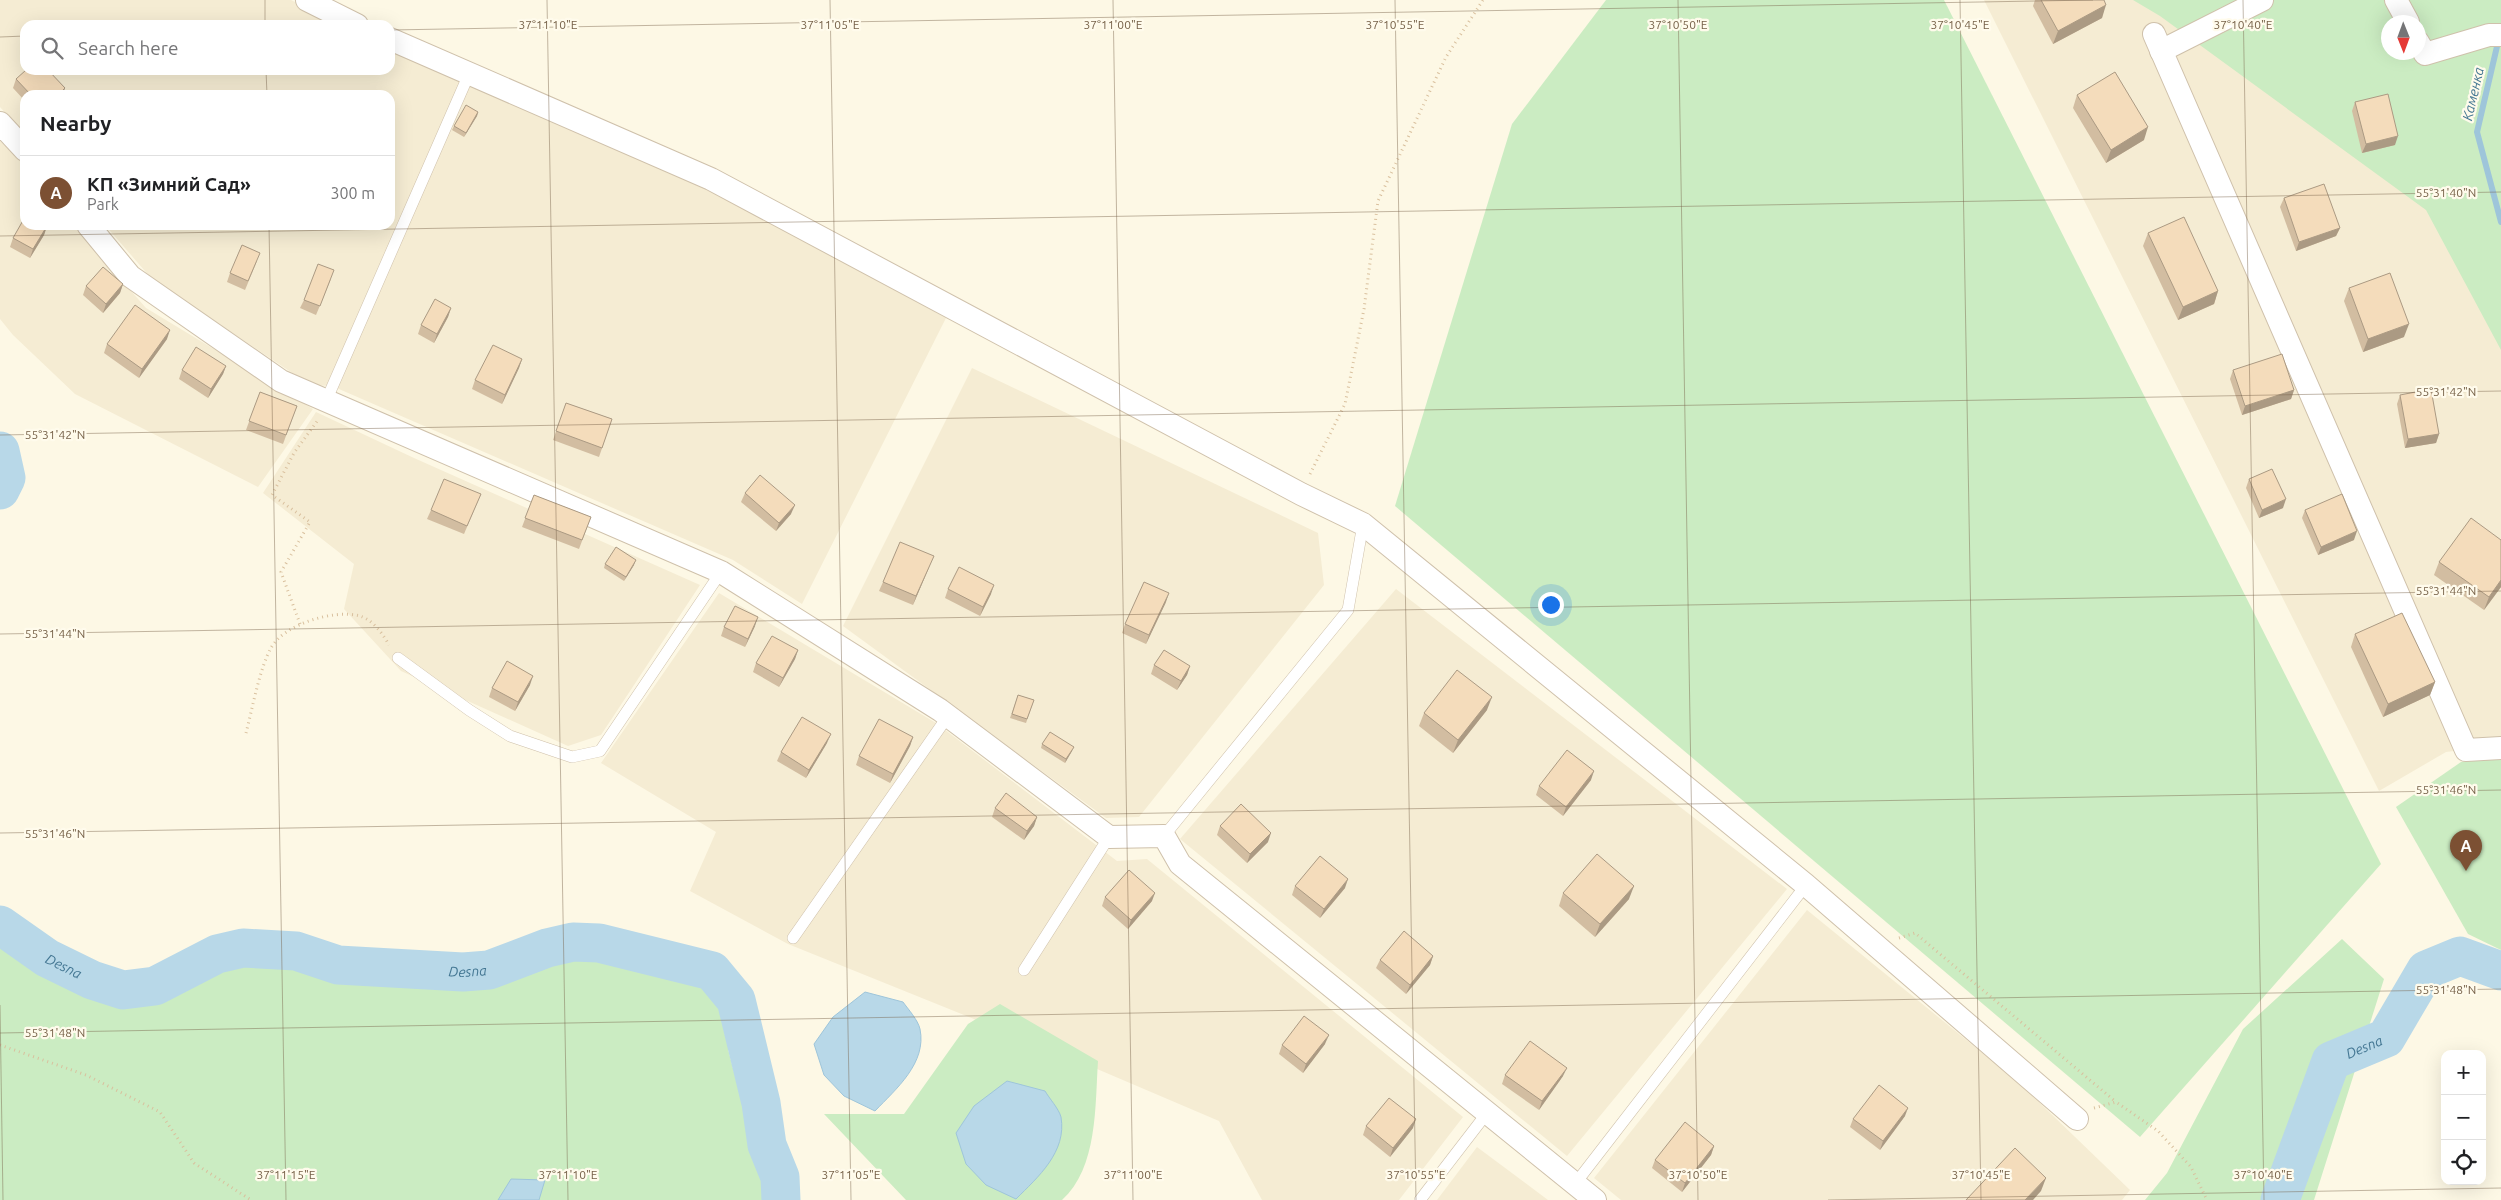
<!DOCTYPE html>
<meta charset="utf-8">
<style>
body{margin:0;font-family:Ubuntu,sans-serif;background:#f6f6f6;color:#202124}
.controls{position:absolute;right:15px;bottom:15px;display:grid;overflow:hidden;border-radius:10px;box-shadow:0 5px 20px #0002}
.controls button{width:45px;height:45px;display:grid;place-items:center;padding:0;border:0;border-bottom:1px solid #e0e0e0;background:#fff;color:#202124;font:25px sans-serif}
.compass{position:absolute;left:2381px;top:15px;width:45px;height:45px;border-radius:50%;background:#fff;box-shadow:0 5px 20px #0002;rotate:179deg}
.you{position:absolute;left:1550px;top:604px;width:18px;height:18px;margin:-12px;border:4px solid #fff;border-radius:50%;background:#1a73e8;box-shadow:0 0 0 8px #1a73e833}
.badge{display:grid;place-items:center;width:32px;height:32px;border-radius:50%;background:#7c5033;color:#fff;font-size:16px;font-weight:700}
.pin{position:absolute;translate:-50% -41px;filter:drop-shadow(0 1px 2px #0008)}
.pin::after{content:'';position:absolute;top:26px;width:18px;height:15px;background:inherit;clip-path:polygon(0 0,100% 0,50% 100%)}
.list{margin:0;padding:0;list-style:none}
h2{display:flex;justify-content:space-between;align-items:center;height:65px;margin:0;padding:0 20px;font-size:21px}
h2 small{font-size:16px;font-weight:400;color:#757577}
.list li{display:grid;grid-template-columns:32px 1fr auto;gap:15px;align-items:center;box-sizing:border-box;height:75px;padding:0 20px;border-top:1px solid #e0e0e0}
.list b{display:block;font-size:19px;white-space:nowrap}
.list p{margin:0;font-size:16px;white-space:nowrap;color:#757577}
.list em{font-size:16px;font-style:normal;color:#757577}
.icon{flex:none;width:28px;height:28px;fill:none;stroke:currentColor;stroke-width:2;stroke-linecap:round;stroke-linejoin:round}
.map{position:relative;flex:none;width:2501px;height:1200px;overflow:hidden}
.search{position:absolute;background:#fff;box-shadow:0 5px 20px #0002;left:20px;top:20px;width:375px;height:55px;display:flex;align-items:center;gap:12px;box-sizing:border-box;padding:0 18px;border-radius:15px;color:#757577;font-size:19px}
.panel{position:absolute;background:#fff;box-shadow:0 5px 20px #0002;left:20px;top:90px;width:375px;height:140px;border-radius:15px}
.map>svg:first-child{display:block}
</style>
<div class="map">
<svg width="2501" height="1200" viewBox="0 0 2501 1200">
<rect width="100%" height="100%" fill="#fdf8e5"/>
<g fill="#f5ecd3" fill-rule="evenodd">
<path d="M0,0H291L342,25H25V70H390V49L453,79L711,188L946,318L802,604L733,560L332,386L310,385L151,278L105,225H390V95H25V135L0,107Z"/>
<path d="M1984,0H2501V745L2446,752L2379,791ZM2388,22H2418V52H2388Z"/>
<path d="M0,141L25,166V225H73L146,308L313,409L258,487L75,394L13,335L0,319Z"/>
<path d="M972,368L1318,533L1324,585L1139,817L1106,818L843,626Z"/>
<path d="M316,412L414,458L700,585L601,735L568,746L401,671L344,609L354,564L263,493Z"/>
<path d="M1396,589L1787,889L1567,1156L1180,839Z"/>
<path d="M719,593L936,723L1117,861L1147,859L1463,1117L1399,1200H1262L1219,1121L1083,1063L788,944L690,891L716,832L601,763Z"/>
<path d="M1807,910L2018,1082L2130,1190L2122,1200H1621L1594,1178Z"/>
<path d="M1477,1147L1548,1200H1437Z"/>
</g>
<g fill="#cbecc2" fill-rule="evenodd">
<path d="M1606,0H1944L2381,864L2140,1137L1395,506L1512,124Z"/>
<path d="M2133,0H2501V350L2426,210L2160,16ZM2388,22H2418V52H2388Z"/>
<path d="M2501,756V950L2468,934L2396,807L2461,762Z"/>
<path d="M2342,939L2384,979L2314,1200H2145L2167,1173L2243,1029Z"/>
<path d="M0,947L38,973L85,996L122,1008L161,1003L223,971L245,966L293,969L335,983L463,989L493,987L552,965L575,959L597,960L702,987L719,1008L725,1035L741,1024L743,1038L728,1049L743,1107L750,1150L763,1181L764,1200H0Z"/>
<path d="M1000,1004L1098,1061C1095,1105 1098,1168 1062,1200H906L824,1114H904L968,1024Z"/>
</g>
<g fill="#b8d8e8" stroke="#9ec5da">
<path d="M865,992L903,1002C908,1009 918,1020 920,1029C927,1063 896,1089 875,1111L844,1096L824,1075L814,1044L833,1017Z"/>
<path d="M1007,1081L1045,1091C1049,1098 1059,1109 1061,1117C1067,1152 1038,1177 1016,1199L986,1185L966,1164L956,1133L974,1106Z"/>
<path d="M511,1179L545,1180L539,1200H498Z"/>
</g>
<g fill="none" stroke-linecap="round" stroke-linejoin="round">
<path stroke="#9ec5da" stroke-width="6" d="M2499,38L2477,132L2501,222"/>
<g stroke="#b8d8e8" stroke-width="39">
<path d="M0,451L6,478L0,490"/>
<path id="s1" d="M0,925L47,958L92,980L123,990L155,986L217,954L243,948L296,951L338,965L463,972L489,970L547,948L573,942L599,943L712,971L736,1000L761,1103L767,1145L780,1177L781,1200"/>
<path id="s2" d="M2280,1200L2331,1061L2386,1038L2426,970L2460,956L2501,971"/>
</g>
<g stroke="#cfc1ab" stroke-width="12">
<g id="lane">
<path d="M326,401L469,74"/>
<path d="M398,658L469,710L510,736L572,757L600,751L721,572"/>
<path d="M1164,836L1348,610L1363,524"/>
<path d="M793,938L948,716"/>
<path d="M1024,970L1109,837"/>
<path d="M1575,1184L1806,885"/>
<path d="M1420,1200L1487,1113"/>
</g>
</g>
<g stroke="#cfc1ab" stroke-width="24">
<g id="street">
<path d="M307,0L357,25"/>
<path d="M2396,0L2408,22"/>
<path d="M2154,34L2466,750L2501,748"/>
<path d="M390,39L711,179L1301,494L1363,524L1806,885L2077,1119"/>
<path d="M2418,42L2425,54L2489,35H2501"/>
<path d="M2161,51L2262,0"/>
<path d="M0,123L25,150"/>
<path d="M88,225L130,276L281,381L721,572L940,710L1109,837L1164,836L1180,864L1595,1200"/>
</g>
</g>
<g stroke="#d9c09e" stroke-width="3" stroke-dasharray="1 4" stroke-linecap="butt">
<path d="M1310,474L1345,404L1364,309L1378,201L1446,57L1483,0"/>
<path d="M300,624L281,572L310,522L272,495L294,453L318,420"/>
<path d="M246,733C252,710 260,667 271,648C284,624 334,609 360,616C373,620 383,634 389,645"/>
<path d="M1899,938L1915,933L2116,1102"/>
<path d="M0,1045L86,1075L160,1112L194,1163L251,1200"/>
<path d="M2094,1108L2116,1102L2158,1131L2191,1167L2207,1200"/>
</g>
<use href="#lane" stroke="#fff" stroke-width="11"/>
<use href="#street" stroke="#fff" stroke-width="22"/>
</g>
<g fill="#d2bda1">
<path d="M2035,0H2104L2102,18L2053,44L2033,6Z"/>
<path d="M16,79L63,95H25V101L13,88Z"/>
<path d="M2077,95L2144,140L2106,163L2073,108Z"/>
<path d="M2355,102L2395,145L2362,153L2352,111Z"/>
<path d="M478,112L477,116L464,137L452,130L454,126Z"/>
<path d="M2284,198L2340,228L2336,236L2296,251L2280,207Z"/>
<path d="M47,226L44,235L30,258L10,247L13,238Z"/>
<path d="M2148,233L2218,291L2214,304L2178,320L2143,246Z"/>
<path d="M257,261L245,290L227,282L230,273Z"/>
<path d="M331,279L316,315L300,308L304,300Z"/>
<path d="M123,284L120,293L103,313L83,295L86,286Z"/>
<path d="M2349,288L2404,337L2363,352L2344,301Z"/>
<path d="M451,308L448,317L434,343L418,334L421,325Z"/>
<path d="M167,339L139,378L104,353L107,344Z"/>
<path d="M522,359L519,368L502,404L472,389L475,380Z"/>
<path d="M226,366L223,374L208,398L179,379L182,370Z"/>
<path d="M2233,370L2294,390L2291,399L2242,415L2230,379Z"/>
<path d="M260,392L297,406L283,444L246,430Z"/>
<path d="M2400,395L2439,434L2436,443L2405,448L2397,404Z"/>
<path d="M566,403L612,419L599,457L553,440Z"/>
<path d="M2249,479L2283,508L2259,518L2246,488Z"/>
<path d="M745,493L791,514L776,531L741,502Z"/>
<path d="M481,494L464,534L427,519L431,510Z"/>
<path d="M534,495L591,517L579,549L522,527Z"/>
<path d="M2305,510L2354,540L2318,555L2302,518Z"/>
<path d="M2501,540V587L2484,610L2434,575L2439,562Z"/>
<path d="M605,564L634,565L624,581L604,568Z"/>
<path d="M930,565L913,605L879,591L883,582Z"/>
<path d="M948,589L991,594L980,616L945,598Z"/>
<path d="M1166,602L1146,644L1122,633L1125,624Z"/>
<path d="M755,626L745,647L721,636L724,627Z"/>
<path d="M2355,634L2435,682L2430,695L2383,717L2351,647Z"/>
<path d="M798,650L795,659L779,687L753,672L756,663Z"/>
<path d="M1154,665L1190,666L1187,675L1177,690L1151,674Z"/>
<path d="M530,685L515,711L489,697L492,688Z"/>
<path d="M1018,695L1034,700L1026,723L1010,718Z"/>
<path d="M1487,710L1453,753L1419,726L1424,713Z"/>
<path d="M913,737L910,746L890,783L856,765L859,756Z"/>
<path d="M827,743L806,778L777,761L781,752Z"/>
<path d="M1042,744L1072,751L1065,763L1041,748Z"/>
<path d="M1591,780L1563,816L1536,795L1539,786Z"/>
<path d="M995,808L1037,817L1034,826L1024,840L992,817Z"/>
<path d="M1220,826L1268,842L1247,863L1217,835Z"/>
<path d="M1295,886L1345,888L1320,918L1292,895Z"/>
<path d="M1563,893L1629,899L1595,937L1559,906Z"/>
<path d="M1105,897L1152,901L1128,929L1102,906Z"/>
<path d="M1433,956L1430,965L1406,994L1376,968L1380,960Z"/>
<path d="M1325,1044L1303,1073L1279,1054L1282,1045Z"/>
<path d="M1505,1075L1563,1076L1539,1110L1502,1084Z"/>
<path d="M1905,1116L1880,1150L1850,1127L1853,1119Z"/>
<path d="M1366,1126L1413,1128L1390,1157L1363,1135Z"/>
<path d="M1714,1146L1711,1155L1682,1192L1652,1168L1655,1160Z"/>
</g>
<g fill="#ab9a83">
<path d="M2106,5L2102,18L2053,44L2058,31Z"/>
<path d="M65,88L63,95H58Z"/>
<path d="M478,112L477,116L464,137L466,133Z"/>
<path d="M2148,127L2144,140L2106,163L2111,150Z"/>
<path d="M2398,136L2395,145L2362,153L2366,144Z"/>
<path d="M47,226L44,235L30,258L33,249Z"/>
<path d="M2340,228L2336,236L2296,251L2299,242Z"/>
<path d="M123,284L120,293L103,313L106,304Z"/>
<path d="M2218,291L2214,304L2178,320L2183,307Z"/>
<path d="M451,308L448,317L434,343L437,334Z"/>
<path d="M2409,324L2404,337L2363,352L2368,339Z"/>
<path d="M170,330L167,339L139,378L142,369Z"/>
<path d="M522,359L519,368L502,404L505,395Z"/>
<path d="M226,366L223,374L208,398L211,389Z"/>
<path d="M2294,390L2291,399L2242,415L2245,406Z"/>
<path d="M2439,434L2436,443L2405,448L2408,439Z"/>
<path d="M2286,499L2283,508L2259,518L2262,510Z"/>
<path d="M795,505L791,514L776,531L779,523Z"/>
<path d="M2357,531L2354,540L2318,555L2321,547Z"/>
<path d="M934,556L930,565L913,605L916,596Z"/>
<path d="M636,560L634,565L624,581L626,577Z"/>
<path d="M2501,580V587L2484,610L2489,597Z"/>
<path d="M994,585L991,594L980,616L983,607Z"/>
<path d="M1169,593L1166,602L1146,644L1149,635Z"/>
<path d="M758,617L755,626L745,647L748,639Z"/>
<path d="M798,650L795,659L779,687L783,678Z"/>
<path d="M1190,666L1187,675L1177,690L1181,681Z"/>
<path d="M533,676L530,685L515,711L518,702Z"/>
<path d="M2435,682L2430,695L2383,717L2388,704Z"/>
<path d="M1492,697L1487,710L1453,753L1458,740Z"/>
<path d="M831,734L827,743L806,778L809,770Z"/>
<path d="M913,737L910,746L890,783L893,774Z"/>
<path d="M1074,747L1072,751L1065,763L1066,759Z"/>
<path d="M1594,771L1591,780L1563,816L1566,807Z"/>
<path d="M1037,817L1034,826L1024,840L1027,831Z"/>
<path d="M1271,833L1268,842L1247,863L1250,854Z"/>
<path d="M1348,879L1345,888L1320,918L1324,909Z"/>
<path d="M1634,886L1629,899L1595,937L1600,924Z"/>
<path d="M1155,893L1152,901L1128,929L1131,920Z"/>
<path d="M1433,956L1430,965L1406,994L1410,985Z"/>
<path d="M1329,1035L1325,1044L1303,1073L1306,1064Z"/>
<path d="M1567,1068L1563,1076L1539,1110L1542,1101Z"/>
<path d="M1908,1108L1905,1116L1880,1150L1883,1141Z"/>
<path d="M1416,1119L1413,1128L1390,1157L1393,1148Z"/>
<path d="M1714,1146L1711,1155L1682,1192L1685,1183Z"/>
<path d="M2046,1178L2041,1191L2033,1200H2025Z"/>
</g>
<g fill="#f4dcbb" stroke="#ab9a83">
<path d="M2041,0H2104L2106,5L2058,31Z"/>
<path d="M26,70H48L65,88L58,95H31L16,79Z"/>
<path d="M2115,72L2148,127L2111,150L2077,95Z"/>
<path d="M2388,94L2398,136L2366,144L2355,102Z"/>
<path d="M466,105L478,112L466,133L454,126Z"/>
<path d="M2324,184L2340,228L2299,242L2284,198Z"/>
<path d="M25,217V225H46L47,226L33,249L13,238Z"/>
<path d="M2184,217L2218,291L2183,307L2148,233Z"/>
<path d="M242,245L260,253L248,281L230,273Z"/>
<path d="M318,264L334,270L320,306L304,300Z"/>
<path d="M103,267L123,284L106,304L86,286Z"/>
<path d="M2390,273L2409,324L2368,339L2349,288Z"/>
<path d="M435,299L451,308L437,334L421,325Z"/>
<path d="M135,305L170,330L142,369L107,344Z"/>
<path d="M493,345L522,359L505,395L475,380Z"/>
<path d="M196,347L226,366L211,389L182,370Z"/>
<path d="M2282,354L2294,390L2245,406L2233,370Z"/>
<path d="M2431,389L2439,434L2408,439L2400,395Z"/>
<path d="M260,392L297,406L286,435L249,421Z"/>
<path d="M566,403L612,419L602,448L556,431Z"/>
<path d="M2272,469L2286,499L2262,510L2249,479Z"/>
<path d="M760,475L795,505L779,523L745,493Z"/>
<path d="M444,479L481,494L467,526L431,510Z"/>
<path d="M2342,494L2357,531L2321,547L2305,510Z"/>
<path d="M534,495L591,517L582,540L525,518Z"/>
<path d="M2471,518L2501,540V580L2489,597L2439,562Z"/>
<path d="M900,542L934,556L916,596L883,582Z"/>
<path d="M616,547L636,560L626,577L605,564Z"/>
<path d="M959,567L994,585L983,607L948,589Z"/>
<path d="M1144,582L1169,593L1149,635L1125,624Z"/>
<path d="M735,606L758,617L748,639L724,627Z"/>
<path d="M2402,613L2435,682L2388,704L2355,634Z"/>
<path d="M772,636L798,650L783,678L756,663Z"/>
<path d="M1164,650L1190,666L1181,681L1154,665Z"/>
<path d="M507,661L533,676L518,702L492,688Z"/>
<path d="M1457,670L1492,697L1458,740L1424,713Z"/>
<path d="M1018,695L1034,700L1027,719L1012,714Z"/>
<path d="M802,717L831,734L809,770L781,752Z"/>
<path d="M879,719L913,737L893,774L859,756Z"/>
<path d="M1050,732L1074,747L1066,759L1042,744Z"/>
<path d="M1567,750L1594,771L1566,807L1539,786Z"/>
<path d="M1006,793L1037,817L1027,831L995,808Z"/>
<path d="M1241,804L1271,833L1250,854L1220,826Z"/>
<path d="M1597,854L1634,886L1600,924L1563,893Z"/>
<path d="M1320,856L1348,879L1324,909L1295,886Z"/>
<path d="M1129,870L1155,893L1131,920L1105,897Z"/>
<path d="M1404,931L1433,956L1410,985L1380,960Z"/>
<path d="M1304,1016L1329,1035L1306,1064L1282,1045Z"/>
<path d="M1530,1041L1567,1068L1542,1101L1505,1075Z"/>
<path d="M1879,1085L1908,1108L1883,1141L1853,1119Z"/>
<path d="M1389,1098L1416,1119L1393,1148L1366,1126Z"/>
<path d="M1685,1122L1714,1146L1685,1183L1655,1160Z"/>
<path d="M2015,1148L2046,1178L2025,1200H1966Z"/>
</g>
<path fill="none" stroke="#776249" stroke-width="1" stroke-opacity="0.45" d="M265,0V25M547,0L568,1200M830,0L851,1200M1113,0L1133,1200M1395,0L1416,1200M1678,0L1698,1200M1960,0L1981,1200M2243,0L2264,1200M390,30L2093,0M0,37L25,36M266,70L267,95M269,225L286,1200M0,236L2501,192M0,435L2501,391M0,634L2501,591M0,833L2501,790M0,1005L3,1200M0,1033L2501,989M1828,1200L2501,1188"/>
<g text-anchor="middle" stroke-width="4.5" stroke-linejoin="round" paint-order="stroke">
<g font-size="14" font-style="italic" fill="#447793" stroke="#fffbec">
<text transform="translate(2473 94) rotate(-77)" y="5">Каменка</text>
<text dy="5" stroke="none"><textPath href="#s1" startOffset="76">Desna</textPath></text>
<text dy="5" stroke="none"><textPath href="#s1" startOffset="496">Desna</textPath></text>
<text dy="5" stroke="none"><textPath href="#s2" startOffset="184">Desna</textPath></text>
</g>
</g>
<g font-size="12" text-anchor="middle" fill="#776249" stroke="#fffbec" stroke-width="4.5" stroke-linejoin="round" paint-order="stroke">
<text x="548" y="29">37°11'10"E</text>
<text x="830" y="29">37°11'05"E</text>
<text x="1113" y="29">37°11'00"E</text>
<text x="1395" y="29">37°10'55"E</text>
<text x="1678" y="29">37°10'50"E</text>
<text x="1960" y="29">37°10'45"E</text>
<text x="2243" y="29">37°10'40"E</text>
<text x="2446" y="197">55°31'40"N</text>
<text x="2446" y="396">55°31'42"N</text>
<text x="55" y="439">55°31'42"N</text>
<text x="2446" y="595">55°31'44"N</text>
<text x="55" y="638">55°31'44"N</text>
<text x="2446" y="794">55°31'46"N</text>
<text x="55" y="838">55°31'46"N</text>
<text x="2446" y="994">55°31'48"N</text>
<text x="55" y="1037">55°31'48"N</text>
<text x="286" y="1179">37°11'15"E</text>
<text x="568" y="1179">37°11'10"E</text>
<text x="851" y="1179">37°11'05"E</text>
<text x="1133" y="1179">37°11'00"E</text>
<text x="1416" y="1179">37°10'55"E</text>
<text x="1698" y="1179">37°10'50"E</text>
<text x="1981" y="1179">37°10'45"E</text>
<text x="2263" y="1179">37°10'40"E</text>
</g>
</svg>
<div class="controls">
<button>+</button>
<button>−</button>
<button><svg class="icon" aria-label="locate" viewBox="0 0 24 24"><circle cx="12" cy="12" r="6"/><path d="M12 2v4M12 18v4M2 12h4M18 12h4"/></svg></button>
</div>
<svg class="compass" viewBox="-18 -18 36 36"><path d="M0-13l5 13h-10z" fill="#e53935"/><path d="M0 13l5-13h-10z" fill="#757577"/></svg>
<div class="you"></div>
<div class="pin badge" style="left:2466px;top:871px">A</div>
<div class="search"><svg class="icon" aria-label="search" viewBox="0 0 24 24"><circle cx="10" cy="10" r="6"/><path d="M15 15l6 6"/></svg>Search here</div>
<section class="panel">
<h2>Nearby<small></small></h2>
<ul class="list">
<li><span class="badge">A</span><div><b>КП «Зимний Сад»</b><p>Park</p></div><em>300 m</em></li>
</ul>
</section>
</div>
